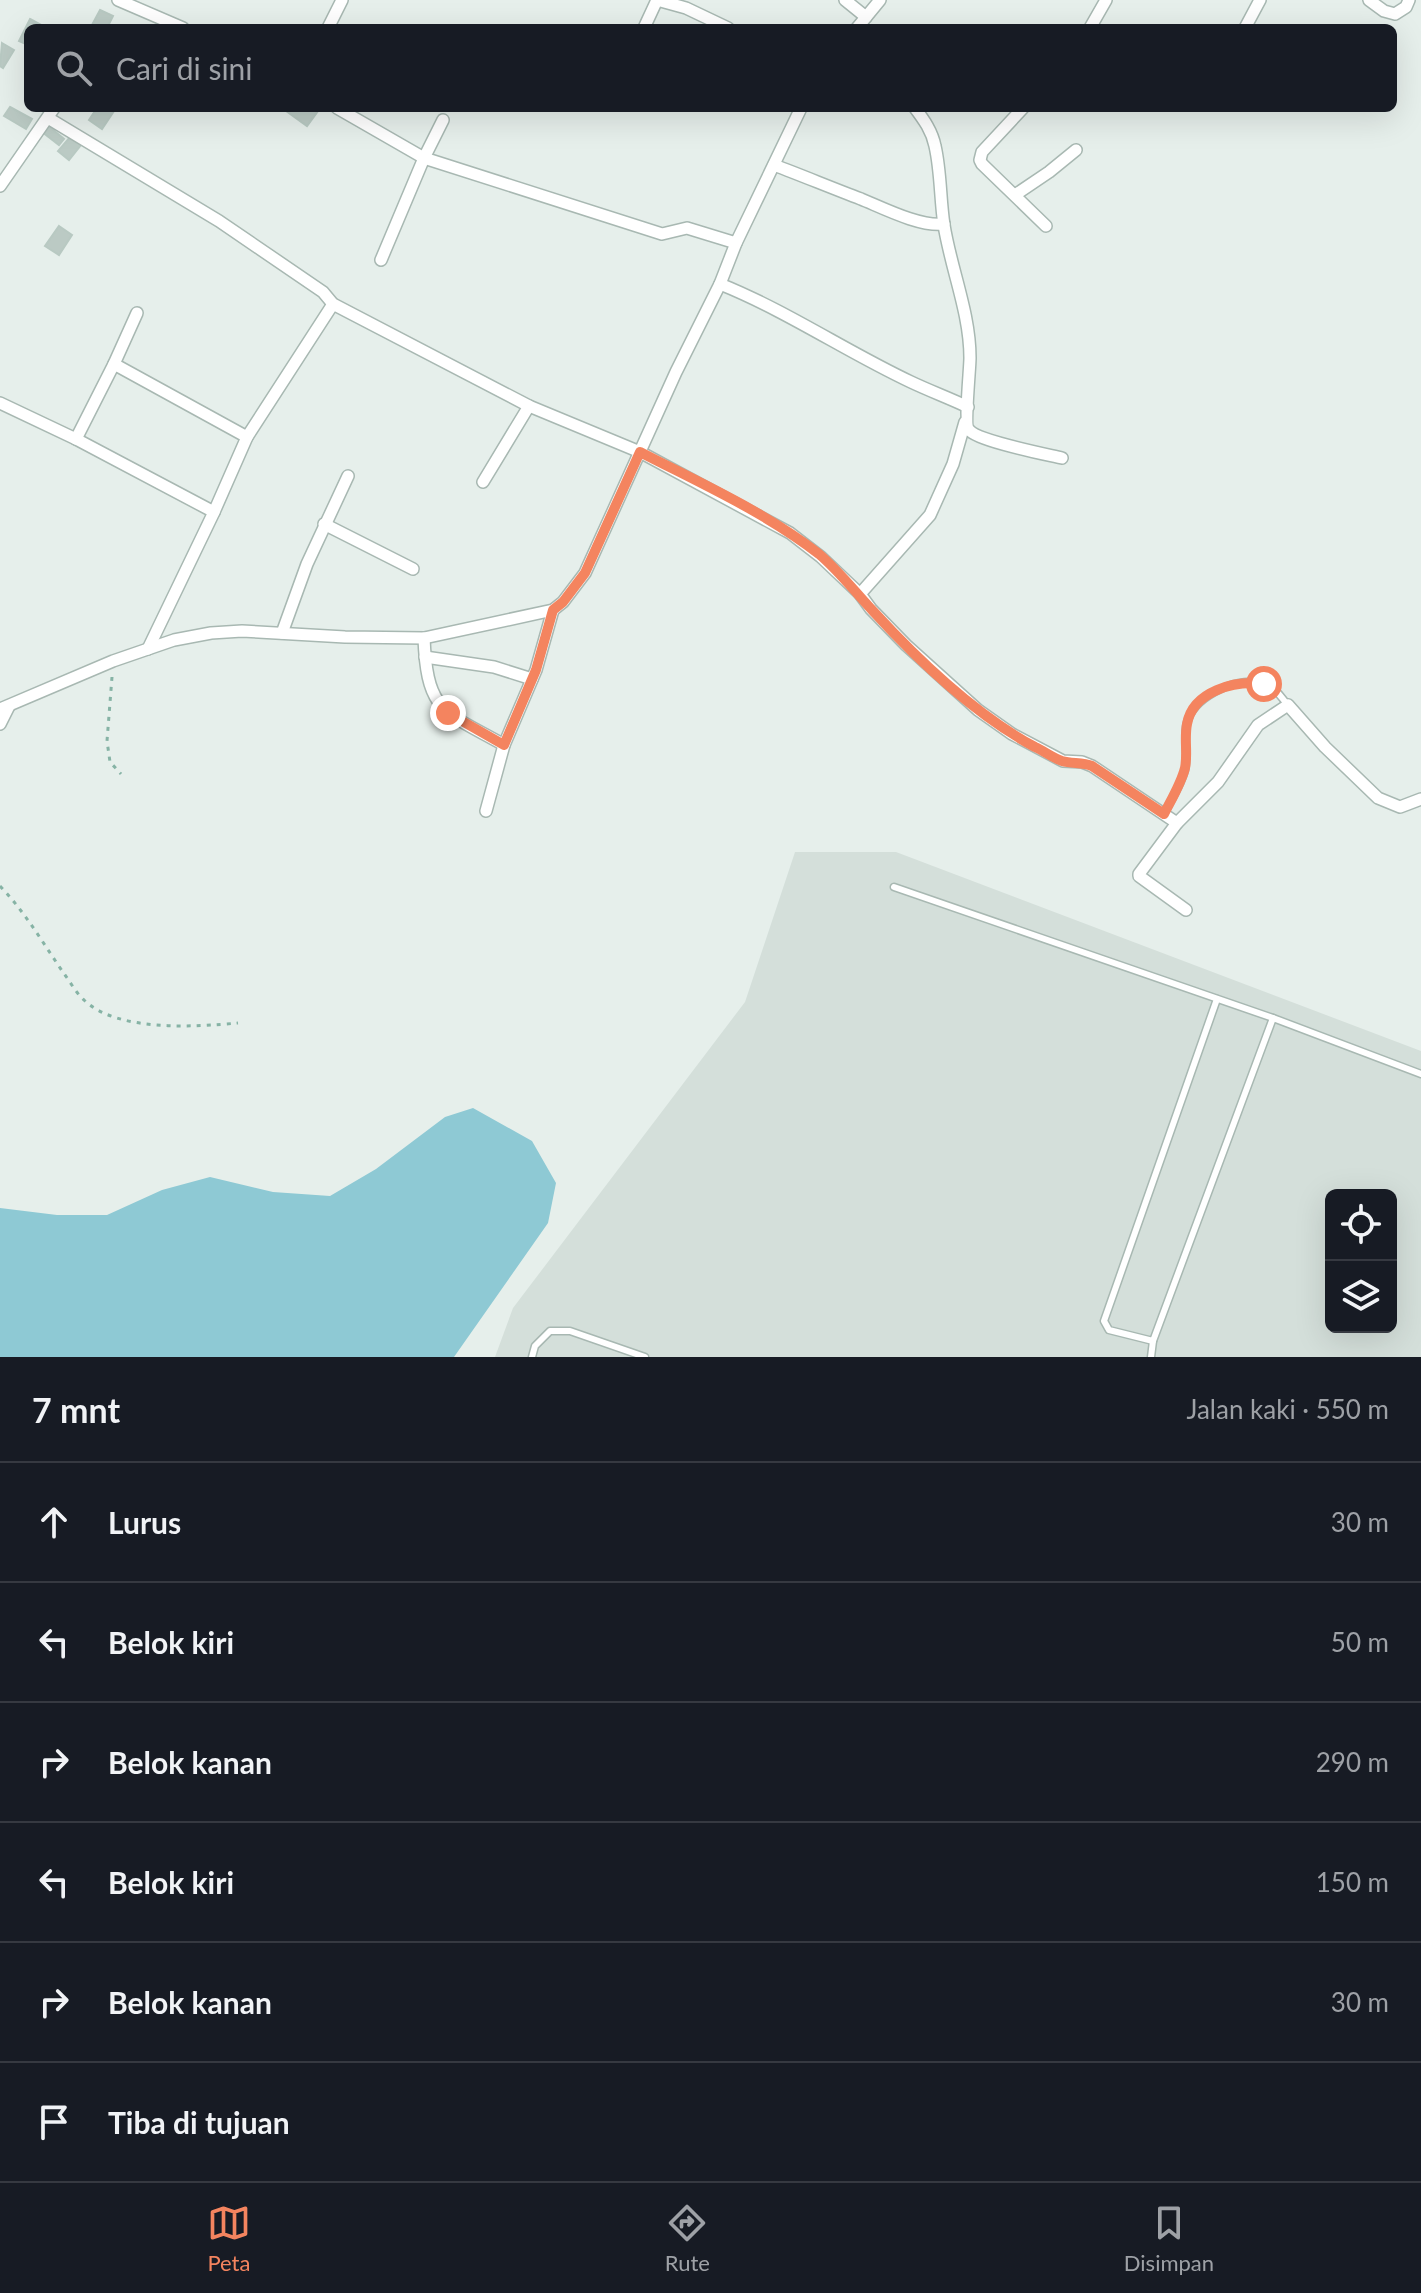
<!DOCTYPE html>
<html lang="id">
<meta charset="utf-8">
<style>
body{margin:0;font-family:Lato,sans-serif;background:#20242c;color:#f1f3f6}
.controls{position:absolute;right:24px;bottom:24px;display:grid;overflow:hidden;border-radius:12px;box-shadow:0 8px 32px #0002}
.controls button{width:72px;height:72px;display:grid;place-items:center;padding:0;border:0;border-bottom:2px solid #363941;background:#171b24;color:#f1f3f6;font:40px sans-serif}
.stop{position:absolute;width:24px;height:24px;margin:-18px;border:6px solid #f4845f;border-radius:50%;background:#fff}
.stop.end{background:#f4845f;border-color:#fff;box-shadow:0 2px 8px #0008}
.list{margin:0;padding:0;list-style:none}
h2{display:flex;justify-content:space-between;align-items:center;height:104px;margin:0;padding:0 32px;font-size:34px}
h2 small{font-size:26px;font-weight:400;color:#9ea1a6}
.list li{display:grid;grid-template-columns:52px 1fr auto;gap:24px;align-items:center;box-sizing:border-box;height:120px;padding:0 32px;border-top:2px solid #363941}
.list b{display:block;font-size:30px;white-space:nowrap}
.list em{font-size:26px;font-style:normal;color:#9ea1a6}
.icon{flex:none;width:44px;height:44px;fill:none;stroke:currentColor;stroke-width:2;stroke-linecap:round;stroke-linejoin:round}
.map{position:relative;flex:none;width:1421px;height:1357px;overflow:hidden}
.search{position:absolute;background:#171b24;box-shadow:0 8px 32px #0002;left:24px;right:24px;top:24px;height:88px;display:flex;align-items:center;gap:20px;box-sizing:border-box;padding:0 28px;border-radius:12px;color:#9ea1a6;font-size:30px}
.sheet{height:824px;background:#171b24}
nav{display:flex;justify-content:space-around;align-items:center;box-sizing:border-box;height:112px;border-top:2px solid #363941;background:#171b24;font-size:22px;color:#9ea1a6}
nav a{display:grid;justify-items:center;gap:4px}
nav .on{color:#f4845f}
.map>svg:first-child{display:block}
</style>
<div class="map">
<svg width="1421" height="1357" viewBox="0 0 1421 1357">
<rect width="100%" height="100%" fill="#e6efeb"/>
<path fill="#d4dfda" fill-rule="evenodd" d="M795,852H896L1421,1051V1357H495L513,1308L745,1002ZM1331,1195H1391V1327H1331Z"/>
<path fill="#8ec9d4" d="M473,1108L532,1141L556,1183L548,1223L454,1357H0V1208L57,1215H107L162,1190L210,1177L273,1192L330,1196L376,1169L445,1117Z"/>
<g fill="#bbcac4" stroke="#b8c9c2" stroke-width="2">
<path d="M100,10L113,16L107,28H99L92,25Z"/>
<path d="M30,19L45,27L28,28V45L19,41Z"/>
<path d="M2,43L14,50L3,68L0,66Z"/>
<path d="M10,107L32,119L26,129L4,116Z"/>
<path d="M97,108H116L102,129L89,120Z"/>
<path d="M282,108H313L318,111L307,126Z"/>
<path d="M46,124L64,139L59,145L41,131Z"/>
<path d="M70,137L81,145L69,160L58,151Z"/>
<path d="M59,226L72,235L59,255L45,246Z"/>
</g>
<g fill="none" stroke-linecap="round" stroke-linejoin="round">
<g stroke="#a8b8b2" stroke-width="9">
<g id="service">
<path d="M1164,814C1171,800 1181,785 1185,770C1189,752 1181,731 1190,715C1202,692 1247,672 1271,687C1278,691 1283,700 1288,705"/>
<path d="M894,887L1273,1018L1421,1074"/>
<path d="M1153,1341L1109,1330L1104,1321L1217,999"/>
<path d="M532,1357L535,1346L550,1331H570L645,1357"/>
<path d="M1151,1357L1153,1341L1273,1018"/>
</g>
</g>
<g stroke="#a8b8b2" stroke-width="14">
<g id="minor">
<path d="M118,0L183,28"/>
<path d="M657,0L686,8L728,28"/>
<path d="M845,0L866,17"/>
<path d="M1369,0L1384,11L1395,14L1406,7L1409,0"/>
<path d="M328,28L342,0"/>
<path d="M644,28L657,0"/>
<path d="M857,28L880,0"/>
<path d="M1090,28L1106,0"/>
<path d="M1245,28L1260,0"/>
<path d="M337,108L424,158L662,234L687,228L736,243"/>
<path d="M915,108C924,120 932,131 935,146C941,172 940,199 944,225C951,269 970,313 970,358C970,369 964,425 969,430C978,441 1045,454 1062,458"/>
<path d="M1023,108L982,152L980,160L982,164L1046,226"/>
<path d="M48,118L219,221L323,292L333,304L529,406L640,452L790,533L821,557L860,594L871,609L906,645L978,710L1012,734L1063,761L1082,762L1092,766L1177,823"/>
<path d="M774,165C803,176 832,188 861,199C883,208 920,227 944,224"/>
<path d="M0,186L54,108"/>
<path d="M1015,195L1049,172L1076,150"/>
<path d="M381,260L424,158L443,120"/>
<path d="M720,284C787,311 847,352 911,382C930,391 949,398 968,407"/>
<path d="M114,364L137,313"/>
<path d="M0,403L76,439L214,512"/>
<path d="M76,439L114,364L247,437"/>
<path d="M483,482L529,406"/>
<path d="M324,524L413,569"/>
<path d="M860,594L930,515L953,464L965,422"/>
<path d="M282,633L307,564L348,476"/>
<path d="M424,638C427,713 444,711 504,745"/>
<path d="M148,649L214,512L247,437L333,304"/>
<path d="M425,657L494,667L532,679"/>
<path d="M0,709L113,661L174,640L211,633L242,631L345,637L424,638L553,610L563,602L585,573L676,372L720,284L736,243L801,108"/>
<path d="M0,724L9,706"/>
<path d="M486,811L504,745L536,670L553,610"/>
<path d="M1186,910L1139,876V874L1177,823L1218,782L1258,725L1288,705L1325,747L1378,798L1400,807L1421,799"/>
</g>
</g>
<g stroke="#86b3a5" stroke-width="3" stroke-dasharray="4 6" stroke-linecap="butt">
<path d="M112,677L107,741L110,762L121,774"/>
<path d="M0,886C26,913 44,945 65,975C71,983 76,993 84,1000C117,1032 194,1027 238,1023"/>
</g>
<use href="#service" stroke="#fff" stroke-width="6"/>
<use href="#minor" stroke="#fff" stroke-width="11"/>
</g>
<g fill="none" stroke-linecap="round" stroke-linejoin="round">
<path stroke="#f4845f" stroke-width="10" d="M448,713L504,745L536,670L553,610L563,602L585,573L640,452C700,483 765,512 819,554C839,571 855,592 873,611C918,660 977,716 1035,747C1044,751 1053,758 1062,761C1072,764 1082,762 1092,766L1164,814C1171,800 1181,784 1185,768C1188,754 1184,739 1187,724C1193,691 1235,680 1264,684"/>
</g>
</svg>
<div class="controls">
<button><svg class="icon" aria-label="locate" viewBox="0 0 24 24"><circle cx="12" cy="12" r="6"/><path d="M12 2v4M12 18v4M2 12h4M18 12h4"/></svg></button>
<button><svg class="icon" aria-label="layers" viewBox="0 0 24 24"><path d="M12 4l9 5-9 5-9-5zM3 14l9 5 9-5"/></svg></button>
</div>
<div class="stop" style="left:1264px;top:684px"></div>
<div class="stop end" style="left:448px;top:713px"></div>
<div class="search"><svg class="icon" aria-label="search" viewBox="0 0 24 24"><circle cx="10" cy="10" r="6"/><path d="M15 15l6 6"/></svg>Cari di sini</div>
</div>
<section class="sheet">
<h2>7 mnt<small>Jalan kaki · 550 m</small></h2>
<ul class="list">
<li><svg class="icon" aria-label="ahead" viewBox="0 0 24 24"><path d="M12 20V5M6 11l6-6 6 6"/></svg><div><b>Lurus</b></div><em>30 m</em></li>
<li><svg class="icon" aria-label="left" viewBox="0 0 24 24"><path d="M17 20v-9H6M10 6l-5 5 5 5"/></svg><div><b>Belok kiri</b></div><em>50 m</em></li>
<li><svg class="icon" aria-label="right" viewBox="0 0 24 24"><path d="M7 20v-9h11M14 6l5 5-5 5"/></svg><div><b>Belok kanan</b></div><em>290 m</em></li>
<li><svg class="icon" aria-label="left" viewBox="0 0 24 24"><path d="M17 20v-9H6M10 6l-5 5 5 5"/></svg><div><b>Belok kiri</b></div><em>150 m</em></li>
<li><svg class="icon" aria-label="right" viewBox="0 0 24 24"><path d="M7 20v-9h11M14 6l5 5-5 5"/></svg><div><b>Belok kanan</b></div><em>30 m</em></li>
<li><svg class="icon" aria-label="arrive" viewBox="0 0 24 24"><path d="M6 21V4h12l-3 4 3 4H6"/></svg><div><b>Tiba di tujuan</b></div></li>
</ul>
</section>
<nav>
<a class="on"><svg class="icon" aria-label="map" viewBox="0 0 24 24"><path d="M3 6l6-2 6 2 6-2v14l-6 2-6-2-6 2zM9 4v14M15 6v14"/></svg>Peta</a>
<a><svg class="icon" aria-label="directions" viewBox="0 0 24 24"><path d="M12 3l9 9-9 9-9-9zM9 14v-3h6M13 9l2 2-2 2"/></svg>Rute</a>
<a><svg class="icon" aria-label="saved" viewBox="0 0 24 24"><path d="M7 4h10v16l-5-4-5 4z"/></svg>Disimpan</a>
</nav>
